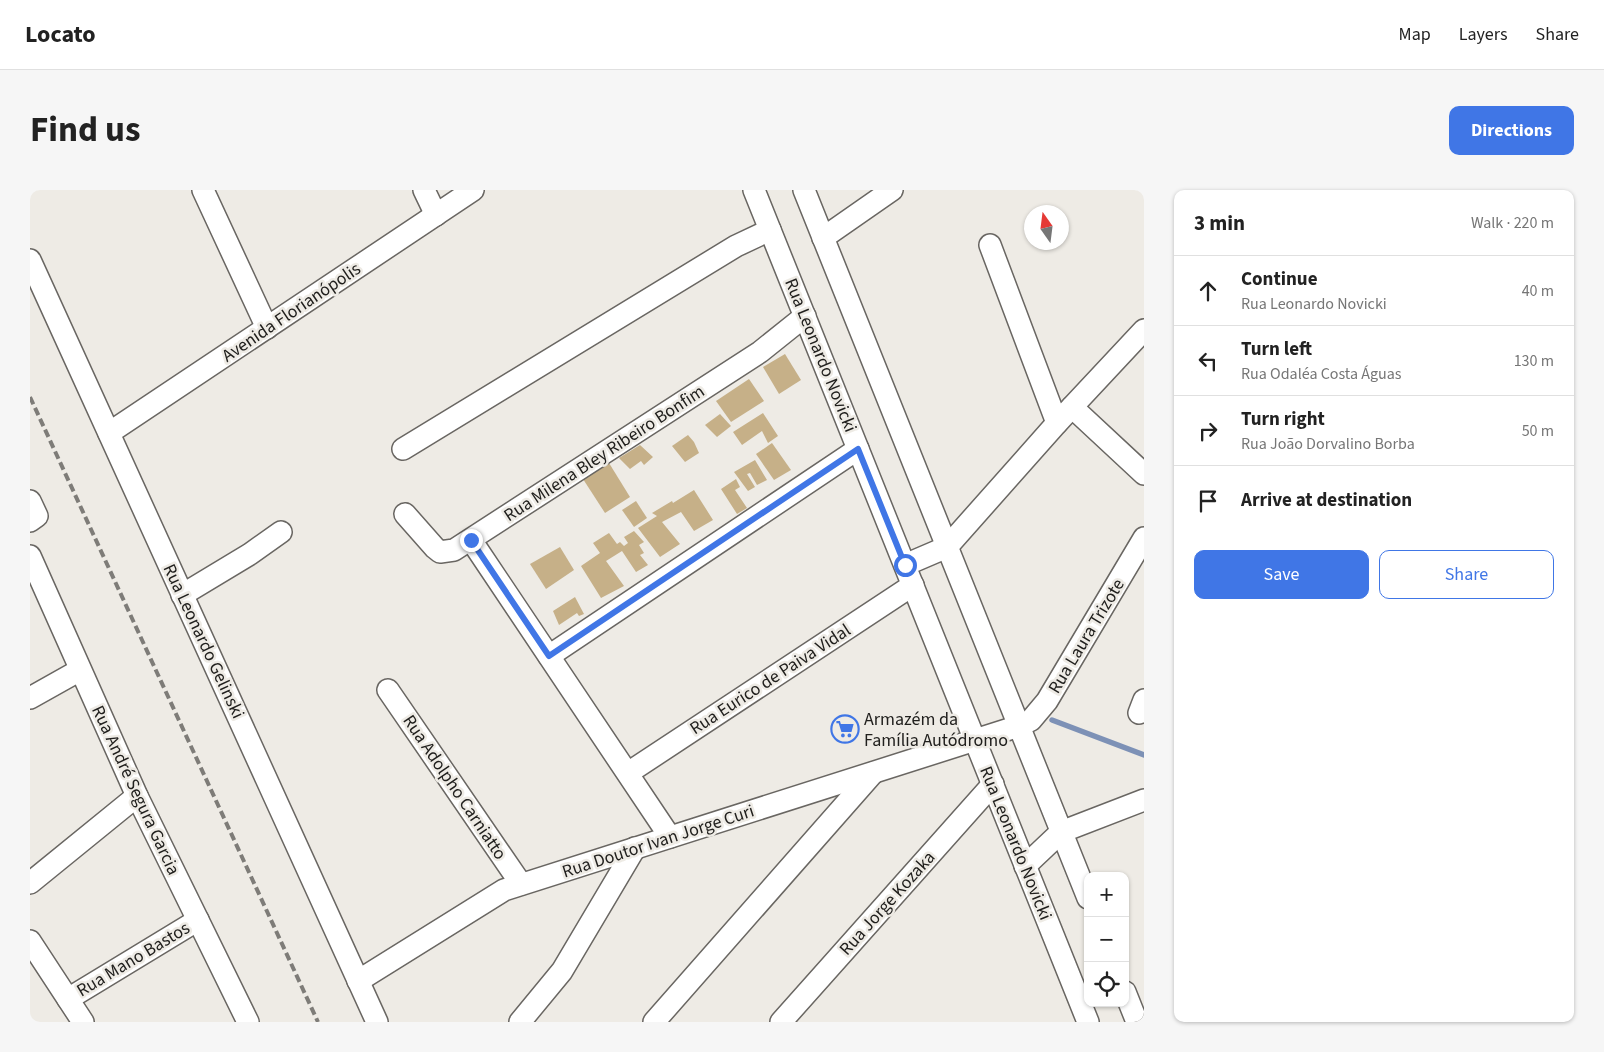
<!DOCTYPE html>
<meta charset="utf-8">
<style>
body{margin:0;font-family:"Source Sans 3",sans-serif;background:#f6f6f6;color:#222}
.controls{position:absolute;right:15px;bottom:15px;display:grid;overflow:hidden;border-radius:10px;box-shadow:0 1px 4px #0004}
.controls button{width:45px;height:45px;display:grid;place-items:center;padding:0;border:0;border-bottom:1px solid #e0e0e0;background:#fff;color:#222;font:25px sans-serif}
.compass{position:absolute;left:994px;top:15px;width:45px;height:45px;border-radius:50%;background:#fff;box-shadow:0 1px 4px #0004;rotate:346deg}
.stop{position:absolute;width:15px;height:15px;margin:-11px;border:4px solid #4076e6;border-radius:50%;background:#fff}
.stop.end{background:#4076e6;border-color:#fff;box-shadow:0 1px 5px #0008}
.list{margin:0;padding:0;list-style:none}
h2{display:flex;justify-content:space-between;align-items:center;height:65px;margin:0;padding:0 20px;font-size:21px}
h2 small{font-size:16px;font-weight:400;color:#767676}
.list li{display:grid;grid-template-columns:32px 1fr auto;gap:15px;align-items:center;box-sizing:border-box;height:70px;padding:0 20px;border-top:1px solid #e0e0e0}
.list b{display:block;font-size:19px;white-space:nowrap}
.list p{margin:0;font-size:16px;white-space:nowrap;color:#767676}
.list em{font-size:16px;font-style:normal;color:#767676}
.actions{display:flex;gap:10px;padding:15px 20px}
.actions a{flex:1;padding:11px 0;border:1px solid #4076e6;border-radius:10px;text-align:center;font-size:18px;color:#4076e6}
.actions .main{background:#4076e6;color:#fff}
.icon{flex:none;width:28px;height:28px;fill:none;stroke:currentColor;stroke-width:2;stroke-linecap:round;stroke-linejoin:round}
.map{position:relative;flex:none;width:1114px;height:832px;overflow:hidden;border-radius:10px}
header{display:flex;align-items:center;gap:30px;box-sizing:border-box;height:70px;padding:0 25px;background:#fff;border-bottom:1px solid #e0e0e0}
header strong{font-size:24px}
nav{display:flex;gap:28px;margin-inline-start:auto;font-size:18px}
.intro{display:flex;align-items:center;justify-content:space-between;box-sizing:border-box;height:120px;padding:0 30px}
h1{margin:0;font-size:35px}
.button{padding:12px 22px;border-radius:10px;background:#4076e6;color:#fff;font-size:18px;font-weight:700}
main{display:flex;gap:30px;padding:0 30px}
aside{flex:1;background:#fff;border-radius:10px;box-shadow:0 1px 4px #0004}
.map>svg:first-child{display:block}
</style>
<header>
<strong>Locato</strong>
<nav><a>Map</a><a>Layers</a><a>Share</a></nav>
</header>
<div class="intro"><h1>Find us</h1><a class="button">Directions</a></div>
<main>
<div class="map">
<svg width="1114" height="832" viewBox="0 0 1114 832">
<rect width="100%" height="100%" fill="#eeebe5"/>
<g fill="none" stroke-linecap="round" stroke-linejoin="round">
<path stroke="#7d91b6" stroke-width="5.5" d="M1022,530L1114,565"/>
</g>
<g fill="#c6b088">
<path d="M755,164L771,190L749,204L733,177Z"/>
<path d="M719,189L734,211L701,232L686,211Z"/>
<path d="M733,223L748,246L738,253L732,241L712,255L703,242Z"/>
<path d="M690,224L701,236L687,247L675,235Z"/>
<path d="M658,245L664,252L669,263L655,272L642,256Z"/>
<path d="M742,253L761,280L744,290L726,264Z"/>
<path d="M610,255L623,267L614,275L611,271L600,279L589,268Z"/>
<path d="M725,270L737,290L727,295L720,283L717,284L725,297L718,301L704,282Z"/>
<path d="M579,273L600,307L575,323L553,289Z"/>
<path d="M706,289L710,297L705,300L717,318L707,324L691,299Z"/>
<path d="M664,300L683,330L664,341L651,322L632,332L650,354L630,367L608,338L627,326L622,323L642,311L643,313Z"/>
<path d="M606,311L617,328L604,337L592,320Z"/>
<path d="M604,341L614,352L609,355L614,363L610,365L618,375L606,382L592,361L576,371L594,396L571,408L551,376L570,363L563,353L579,343L587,354L590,352L594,356L598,353L594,347Z"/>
<path d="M530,357L544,380L516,399L500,374Z"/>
<path d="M545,407L554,424L549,426L547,423L529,435L523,421Z"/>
</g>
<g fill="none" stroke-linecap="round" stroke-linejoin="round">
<g stroke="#696662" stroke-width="24">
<g id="minor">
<path d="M173,0L237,138"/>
<path d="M394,0L406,25"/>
<path d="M724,0L1058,832"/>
<path d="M774,0L1058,708"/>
<path d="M793,48L862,0"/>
<path d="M960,55L1027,233"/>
<path d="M0,70L347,832"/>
<path d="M1042,217L1114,284"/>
<path d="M79,243L443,0"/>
<path d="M373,259L706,56L740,40"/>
<path d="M0,311L7,326L0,331"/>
<path d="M375,324L405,358L410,362L424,360L730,162L775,126"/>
<path d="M441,350L640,647"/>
<path d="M0,366L107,606L218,832"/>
<path d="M875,375L917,357L1027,233L1114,140"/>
<path d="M152,405L220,364L251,342"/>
<path d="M519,466L828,259"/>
<path d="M358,500L491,694"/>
<path d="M0,508L50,480"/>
<path d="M1109,523L1114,510"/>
<path d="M598,583L883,395"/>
<path d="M995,676L1031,642L1114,610"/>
<path d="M0,693L107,606"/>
<path d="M0,751L53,832"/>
<path d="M328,791L474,700L989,536L1001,530L1017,511L1114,348"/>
<path d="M1095,802L1107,832"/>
<path d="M38,809L168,730"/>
<path d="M490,832L532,781L605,658"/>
<path d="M624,832L843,583"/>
<path d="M751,832L963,594"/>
</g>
</g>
<use href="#minor" stroke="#fff" stroke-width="21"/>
<path stroke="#7e7c78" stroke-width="4" stroke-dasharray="8 4" stroke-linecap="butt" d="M0,207L288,832"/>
</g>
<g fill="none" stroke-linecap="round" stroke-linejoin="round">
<path stroke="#4076e6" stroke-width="6" d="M441,350L519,466L828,259L875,375"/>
</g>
<defs>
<g id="supermarket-ring" transform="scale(1.4375)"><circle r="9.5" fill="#eeebe5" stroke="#4076e6" stroke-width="1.5"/><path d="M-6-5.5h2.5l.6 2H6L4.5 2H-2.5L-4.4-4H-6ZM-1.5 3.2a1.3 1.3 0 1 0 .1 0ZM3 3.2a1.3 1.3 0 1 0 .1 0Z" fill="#4076e6"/></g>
</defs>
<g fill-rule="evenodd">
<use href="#supermarket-ring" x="815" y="539"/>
</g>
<g text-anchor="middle" stroke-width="5" stroke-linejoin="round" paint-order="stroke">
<g font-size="18" fill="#21201e" stroke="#eeebe5">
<text transform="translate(261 122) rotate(-34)" y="6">Avenida Florianópolis</text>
<text transform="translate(791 165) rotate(68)" y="6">Rua Leonardo Novicki</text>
<text transform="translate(574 263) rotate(-33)" y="6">Rua Milena Bley Ribeiro Bonfim</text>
<text transform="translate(1056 446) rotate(-59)" y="6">Rua Laura Trizote</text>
<text transform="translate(174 451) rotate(65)" y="6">Rua Leonardo Gelinski</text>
<text transform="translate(740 489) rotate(-33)" y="6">Rua Eurico de Paiva Vidal</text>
<text transform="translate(425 597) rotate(56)" y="6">Rua Adolpho Carniatto</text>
<text transform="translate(106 600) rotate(65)" y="6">Rua André Segura Garcia</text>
<text transform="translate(628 651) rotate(-18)" y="6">Rua Doutor Ivan Jorge Curi</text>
<text transform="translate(986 653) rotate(68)" y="6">Rua Leonardo Novicki</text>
<text transform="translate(857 713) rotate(-48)" y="6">Rua Jorge Kozaka</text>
<text transform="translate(103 769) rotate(-31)" y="6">Rua Mano Bastos</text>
</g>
<g font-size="18" fill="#21201e" stroke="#eeebe5" text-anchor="start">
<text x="834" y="535">Armazém da<tspan x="834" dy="21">Família Autódromo</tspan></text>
</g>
</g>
</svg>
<div class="controls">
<button>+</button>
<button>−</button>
<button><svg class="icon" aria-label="locate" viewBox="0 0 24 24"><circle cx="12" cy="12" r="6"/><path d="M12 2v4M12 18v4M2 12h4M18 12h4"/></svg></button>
</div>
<svg class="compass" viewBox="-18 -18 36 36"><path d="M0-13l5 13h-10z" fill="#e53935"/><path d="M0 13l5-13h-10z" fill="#767676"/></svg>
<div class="stop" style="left:875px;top:375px"></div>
<div class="stop end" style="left:441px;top:350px"></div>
</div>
<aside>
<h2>3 min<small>Walk · 220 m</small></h2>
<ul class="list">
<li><svg class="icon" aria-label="ahead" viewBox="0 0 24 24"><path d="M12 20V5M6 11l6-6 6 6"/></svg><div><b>Continue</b><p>Rua Leonardo Novicki</p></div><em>40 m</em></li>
<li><svg class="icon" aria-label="left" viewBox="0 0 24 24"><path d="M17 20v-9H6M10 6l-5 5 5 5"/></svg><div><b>Turn left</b><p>Rua Odaléa Costa Águas</p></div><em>130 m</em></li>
<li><svg class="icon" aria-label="right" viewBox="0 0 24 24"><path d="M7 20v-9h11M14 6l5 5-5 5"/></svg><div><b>Turn right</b><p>Rua João Dorvalino Borba</p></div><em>50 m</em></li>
<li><svg class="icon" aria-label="arrive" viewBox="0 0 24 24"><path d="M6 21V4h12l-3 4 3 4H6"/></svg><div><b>Arrive at destination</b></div></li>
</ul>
<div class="actions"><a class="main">Save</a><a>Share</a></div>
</aside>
</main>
